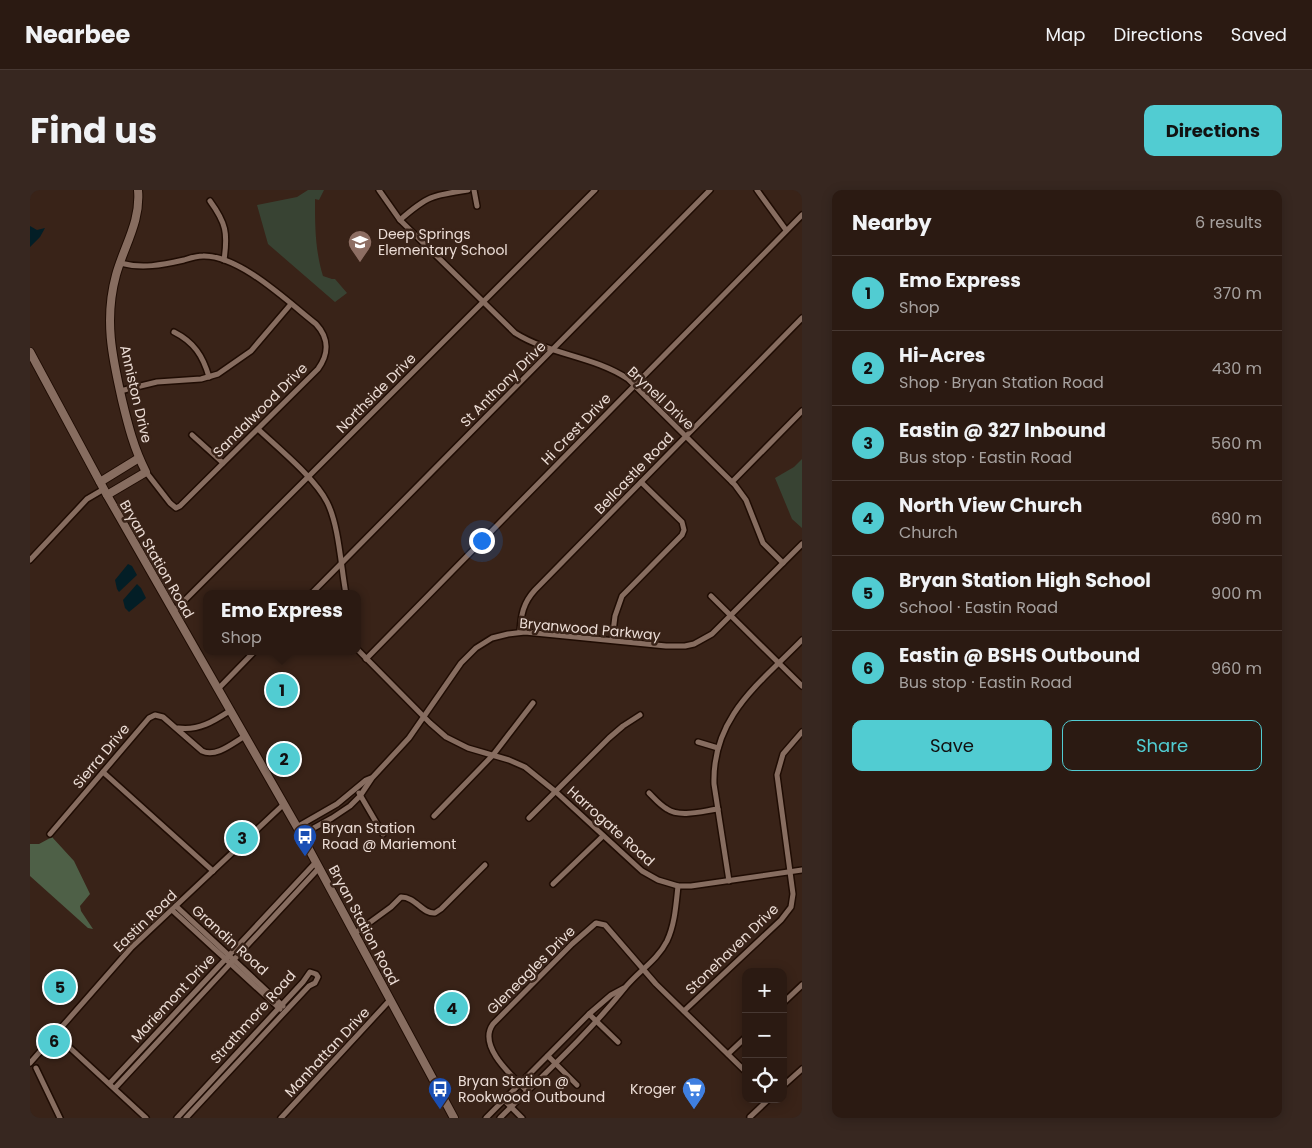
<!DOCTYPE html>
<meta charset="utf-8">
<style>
body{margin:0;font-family:Poppins,sans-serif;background:#372720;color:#f1f3f6}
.controls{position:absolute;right:15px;bottom:15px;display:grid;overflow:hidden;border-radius:10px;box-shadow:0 2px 12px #0003}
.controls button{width:45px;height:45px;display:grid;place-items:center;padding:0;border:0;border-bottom:1px solid #473832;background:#2b1a12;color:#f1f3f6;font:25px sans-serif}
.you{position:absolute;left:451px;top:350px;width:18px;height:18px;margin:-12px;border:4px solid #fff;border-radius:50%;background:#1a73e8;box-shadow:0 0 0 8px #1a73e833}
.badge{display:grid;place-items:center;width:32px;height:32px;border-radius:50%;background:#51ccd2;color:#111;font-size:16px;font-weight:700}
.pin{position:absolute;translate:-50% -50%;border:2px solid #fff;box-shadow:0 1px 5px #0006}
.popup{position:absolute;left:173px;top:400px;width:158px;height:65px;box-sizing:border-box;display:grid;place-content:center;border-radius:10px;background:#2b1a12;filter:drop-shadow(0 1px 4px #0005);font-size:16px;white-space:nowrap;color:#a6a19f}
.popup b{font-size:19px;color:#f1f3f6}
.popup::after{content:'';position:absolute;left:50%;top:100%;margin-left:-10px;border:10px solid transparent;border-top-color:#2b1a12}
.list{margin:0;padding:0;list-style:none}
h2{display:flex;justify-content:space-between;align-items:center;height:65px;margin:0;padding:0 20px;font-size:21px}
h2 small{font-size:16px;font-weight:400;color:#a6a19f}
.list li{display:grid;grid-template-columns:32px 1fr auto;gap:15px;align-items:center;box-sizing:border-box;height:75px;padding:0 20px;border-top:1px solid #473832}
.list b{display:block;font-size:19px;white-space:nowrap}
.list p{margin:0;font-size:16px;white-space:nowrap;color:#a6a19f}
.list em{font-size:16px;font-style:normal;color:#a6a19f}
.actions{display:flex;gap:10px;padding:15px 20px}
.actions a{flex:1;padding:11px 0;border:1px solid #51ccd2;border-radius:10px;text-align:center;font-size:18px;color:#51ccd2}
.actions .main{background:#51ccd2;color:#111}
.icon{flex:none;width:28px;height:28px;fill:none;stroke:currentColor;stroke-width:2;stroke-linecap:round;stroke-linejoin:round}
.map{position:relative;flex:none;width:772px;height:928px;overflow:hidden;border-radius:10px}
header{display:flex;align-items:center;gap:30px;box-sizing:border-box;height:70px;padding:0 25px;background:#2b1a12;border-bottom:1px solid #473832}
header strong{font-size:24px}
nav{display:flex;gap:28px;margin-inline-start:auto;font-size:18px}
.intro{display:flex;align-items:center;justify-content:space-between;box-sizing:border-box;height:120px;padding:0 30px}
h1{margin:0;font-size:35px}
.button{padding:12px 22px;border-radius:10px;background:#51ccd2;color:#111;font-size:18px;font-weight:700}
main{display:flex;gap:30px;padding:0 30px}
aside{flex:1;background:#2b1a12;border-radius:10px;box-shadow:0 2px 12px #0003}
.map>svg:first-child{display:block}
</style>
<header>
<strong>Nearbee</strong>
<nav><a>Map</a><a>Directions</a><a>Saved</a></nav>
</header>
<div class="intro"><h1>Find us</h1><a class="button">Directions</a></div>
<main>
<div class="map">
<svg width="772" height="928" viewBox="0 0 772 928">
<rect width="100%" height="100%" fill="#392318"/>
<g fill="#384333">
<path d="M278,0H294L289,10L285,9C285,35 285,60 293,86L302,89H305L317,103L305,112L238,54L227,15L267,7Z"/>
<path d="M772,269V338L762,329L745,288L764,277Z"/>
</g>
<path fill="#4e6047" d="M22,647L44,671L60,704L50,716L51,721L63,739L58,738L0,686V654H9Z"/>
<g fill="#031e26">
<path d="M0,36L7,40L15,38L10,47L0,57Z"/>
<path d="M98,374L102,376L107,385L89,402L87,399L85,390Z"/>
<path d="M107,394L111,398L116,408L99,422L95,418L93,410Z"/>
</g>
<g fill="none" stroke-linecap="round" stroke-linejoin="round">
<g stroke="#1f0c03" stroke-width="8">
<g id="street">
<path d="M349,0L370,30L485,143C520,165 564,166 598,189L705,295L716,310L733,353L753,373"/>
<path d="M444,0L447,16"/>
<path d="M727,0L756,40"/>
<path d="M180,11C196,33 198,43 194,70"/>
<path d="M370,30C397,6 403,5 438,0"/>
<path d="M90,73C112,79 132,75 154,70C160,68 166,66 173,66C210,65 258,112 286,134C299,148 299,164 288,179L150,316L146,318L140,313L116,282"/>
<path d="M144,142C164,152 173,166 179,187"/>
<path d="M90,201L127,192L171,189L188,184L221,161L261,114"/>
<path d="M228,239C248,258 285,288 297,312C309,335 311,378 316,404"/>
<path d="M162,245L193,273"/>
<path d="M702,292L772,221"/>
<path d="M0,370L57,309L74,299"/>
<path d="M281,404L680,0"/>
<path d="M681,406L772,496"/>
<path d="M143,422L565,0"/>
<path d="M490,442C491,425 493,413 505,400L772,128"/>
<path d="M582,450L585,426L592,406L652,345L654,340L652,332L611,292"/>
<path d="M327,459L400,533L416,547L438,558L479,570L495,577L526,602L612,681L628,690L648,696H661L772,680"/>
<path d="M336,469L772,25"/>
<path d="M188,499L225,461"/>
<path d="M148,538C169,541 184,531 201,520"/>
<path d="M668,552L688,558"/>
<path d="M73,582L183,681"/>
<path d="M329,603L353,644"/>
<path d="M619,603C625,609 630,615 637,619C650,628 673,621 688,619"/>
<path d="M404,626L463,565L503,513"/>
<path d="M499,628L579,548L593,536L610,525"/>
<path d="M267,637L307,614L336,590L341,588"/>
<path d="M20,644L119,528L125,525L133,527L172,561C186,568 203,553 215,546"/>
<path d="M271,645L302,628L320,616L330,606L342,588L379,548L431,473L446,458L462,448L478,444L495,442L636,456H655L664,454L682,444L772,354"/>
<path d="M699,691L684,594C682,527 729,494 772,450"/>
<path d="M523,694L573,646"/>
<path d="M146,716L253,816"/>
<path d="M142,720L250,819"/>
<path d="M324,744L361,717L371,707C386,707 392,724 405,723L411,719L455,675"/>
<path d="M753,813L772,795"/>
<path d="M654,821L751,730L761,717L763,704L747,585L753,564L772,542"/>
<path d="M559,824L588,852"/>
<path d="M25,844L116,928"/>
<path d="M698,864L716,847"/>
<path d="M518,866L547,895"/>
<path d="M0,873L101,758L254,614"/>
<path d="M6,878L30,928"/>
<path d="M80,893L286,672"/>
<path d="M753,896L772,879"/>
<path d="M85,898L289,678"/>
<path d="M497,901C482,886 447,856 463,834L542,754L566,733L575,735L626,794L716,882"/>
<path d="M474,910L492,928"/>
<path d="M720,927L739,909"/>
<path d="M147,928L273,792L280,782L286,784L288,787L285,793L279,796L156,928"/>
<path d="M251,928L360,810"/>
<path d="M456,928L559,824L581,805L594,798"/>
<path d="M470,928C512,886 557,845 594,799C607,782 627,771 637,751C645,734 646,714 648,696"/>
</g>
</g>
<g stroke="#1f0c03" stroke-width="10">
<g id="secondary">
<path d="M0,162L77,305L267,637L424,928"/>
<path d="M70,292L109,268"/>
<path d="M77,305L116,282C104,259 98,235 92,210C82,166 74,129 86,85C94,56 111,31 108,0"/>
</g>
</g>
<use href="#street" stroke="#876d60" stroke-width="5"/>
<use href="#secondary" stroke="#876d60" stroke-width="8"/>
</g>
<defs>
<g id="school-pin" transform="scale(1.25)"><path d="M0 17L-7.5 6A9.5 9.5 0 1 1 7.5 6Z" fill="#8d6e63" stroke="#392318"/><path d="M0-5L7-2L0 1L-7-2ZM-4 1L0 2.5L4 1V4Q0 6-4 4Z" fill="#fff"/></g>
<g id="bus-pin" transform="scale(1.25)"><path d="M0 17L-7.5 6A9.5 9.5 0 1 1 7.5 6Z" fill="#1a4fb4" stroke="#392318"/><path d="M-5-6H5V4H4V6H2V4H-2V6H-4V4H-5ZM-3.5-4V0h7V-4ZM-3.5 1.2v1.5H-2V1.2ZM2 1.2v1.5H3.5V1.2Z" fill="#fff"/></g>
<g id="supermarket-pin" transform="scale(1.25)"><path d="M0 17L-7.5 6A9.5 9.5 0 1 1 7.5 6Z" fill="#3f7fe0" stroke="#392318"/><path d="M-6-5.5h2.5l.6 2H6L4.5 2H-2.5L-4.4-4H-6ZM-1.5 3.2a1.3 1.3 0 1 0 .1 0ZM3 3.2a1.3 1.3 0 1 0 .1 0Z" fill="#fff"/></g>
</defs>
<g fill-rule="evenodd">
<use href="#school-pin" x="330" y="52"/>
<use href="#bus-pin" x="275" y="646"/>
<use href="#bus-pin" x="410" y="899"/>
<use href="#supermarket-pin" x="664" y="899"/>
</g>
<g text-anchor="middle" stroke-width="5" stroke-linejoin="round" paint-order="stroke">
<g font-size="14" fill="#ecddd6" stroke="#392318" text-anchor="start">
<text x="348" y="49">Deep Springs<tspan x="348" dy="16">Elementary School</tspan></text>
<text x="292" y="643">Bryan Station<tspan x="292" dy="16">Road @ Mariemont</tspan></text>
<text x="428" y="896">Bryan Station @<tspan x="428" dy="16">Rookwood Outbound</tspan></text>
<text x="646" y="904" text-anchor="end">Kroger</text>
</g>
<g font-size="14" fill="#ecddd6" stroke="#392318">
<text transform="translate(473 194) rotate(-45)" y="5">St Anthony Drive</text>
<text transform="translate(346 203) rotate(-45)" y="5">Northside Drive</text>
<text transform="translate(106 204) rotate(77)" y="5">Anniston Drive</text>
<text transform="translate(631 208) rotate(43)" y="5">Brynell Drive</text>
<text transform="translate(230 220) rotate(-45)" y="5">Sandalwood Drive</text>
<text transform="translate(546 239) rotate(-46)" y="5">Hi Crest Drive</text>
<text transform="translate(604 283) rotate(-46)" y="5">Bellcastle Road</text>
<text transform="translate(127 369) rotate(60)" y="5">Bryan Station Road</text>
<text transform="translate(560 439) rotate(5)" y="5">Bryanwood Parkway</text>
<text transform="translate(71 566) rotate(-50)" y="5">Sierra Drive</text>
<text transform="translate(581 636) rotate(42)" y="5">Harrogate Road</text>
<text transform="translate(115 731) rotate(-44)" y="5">Eastin Road</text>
<text transform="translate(334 735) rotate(62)" y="5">Bryan Station Road</text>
<text transform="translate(200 750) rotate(42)" y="5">Grandin Road</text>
<text transform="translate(702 759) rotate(-44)" y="5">Stonehaven Drive</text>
<text transform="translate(501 780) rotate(-45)" y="5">Gleneagles Drive</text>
<text transform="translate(143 808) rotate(-47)" y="5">Mariemont Drive</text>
<text transform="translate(223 827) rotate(-48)" y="5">Strathmore Road</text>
<text transform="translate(297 862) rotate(-47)" y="5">Manhattan Drive</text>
</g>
</g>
</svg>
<div class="controls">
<button>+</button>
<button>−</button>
<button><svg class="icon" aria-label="locate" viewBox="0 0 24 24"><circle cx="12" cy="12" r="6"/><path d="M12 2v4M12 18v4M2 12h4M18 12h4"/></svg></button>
</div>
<div class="you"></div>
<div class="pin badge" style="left:252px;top:500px">1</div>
<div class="popup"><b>Emo Express</b>Shop</div>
<div class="pin badge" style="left:254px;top:569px">2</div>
<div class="pin badge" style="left:212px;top:648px">3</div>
<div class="pin badge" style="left:422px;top:818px">4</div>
<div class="pin badge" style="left:30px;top:797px">5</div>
<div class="pin badge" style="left:24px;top:851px">6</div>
</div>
<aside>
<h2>Nearby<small>6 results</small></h2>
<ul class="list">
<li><span class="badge">1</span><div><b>Emo Express</b><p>Shop</p></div><em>370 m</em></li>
<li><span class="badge">2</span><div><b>Hi-Acres</b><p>Shop · Bryan Station Road</p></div><em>430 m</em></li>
<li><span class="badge">3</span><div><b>Eastin @ 327 Inbound</b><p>Bus stop · Eastin Road</p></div><em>560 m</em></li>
<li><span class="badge">4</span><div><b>North View Church</b><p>Church</p></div><em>690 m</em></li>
<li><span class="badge">5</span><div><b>Bryan Station High School</b><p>School · Eastin Road</p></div><em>900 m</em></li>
<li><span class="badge">6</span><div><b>Eastin @ BSHS Outbound</b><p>Bus stop · Eastin Road</p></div><em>960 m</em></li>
</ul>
<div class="actions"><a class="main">Save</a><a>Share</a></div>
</aside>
</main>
